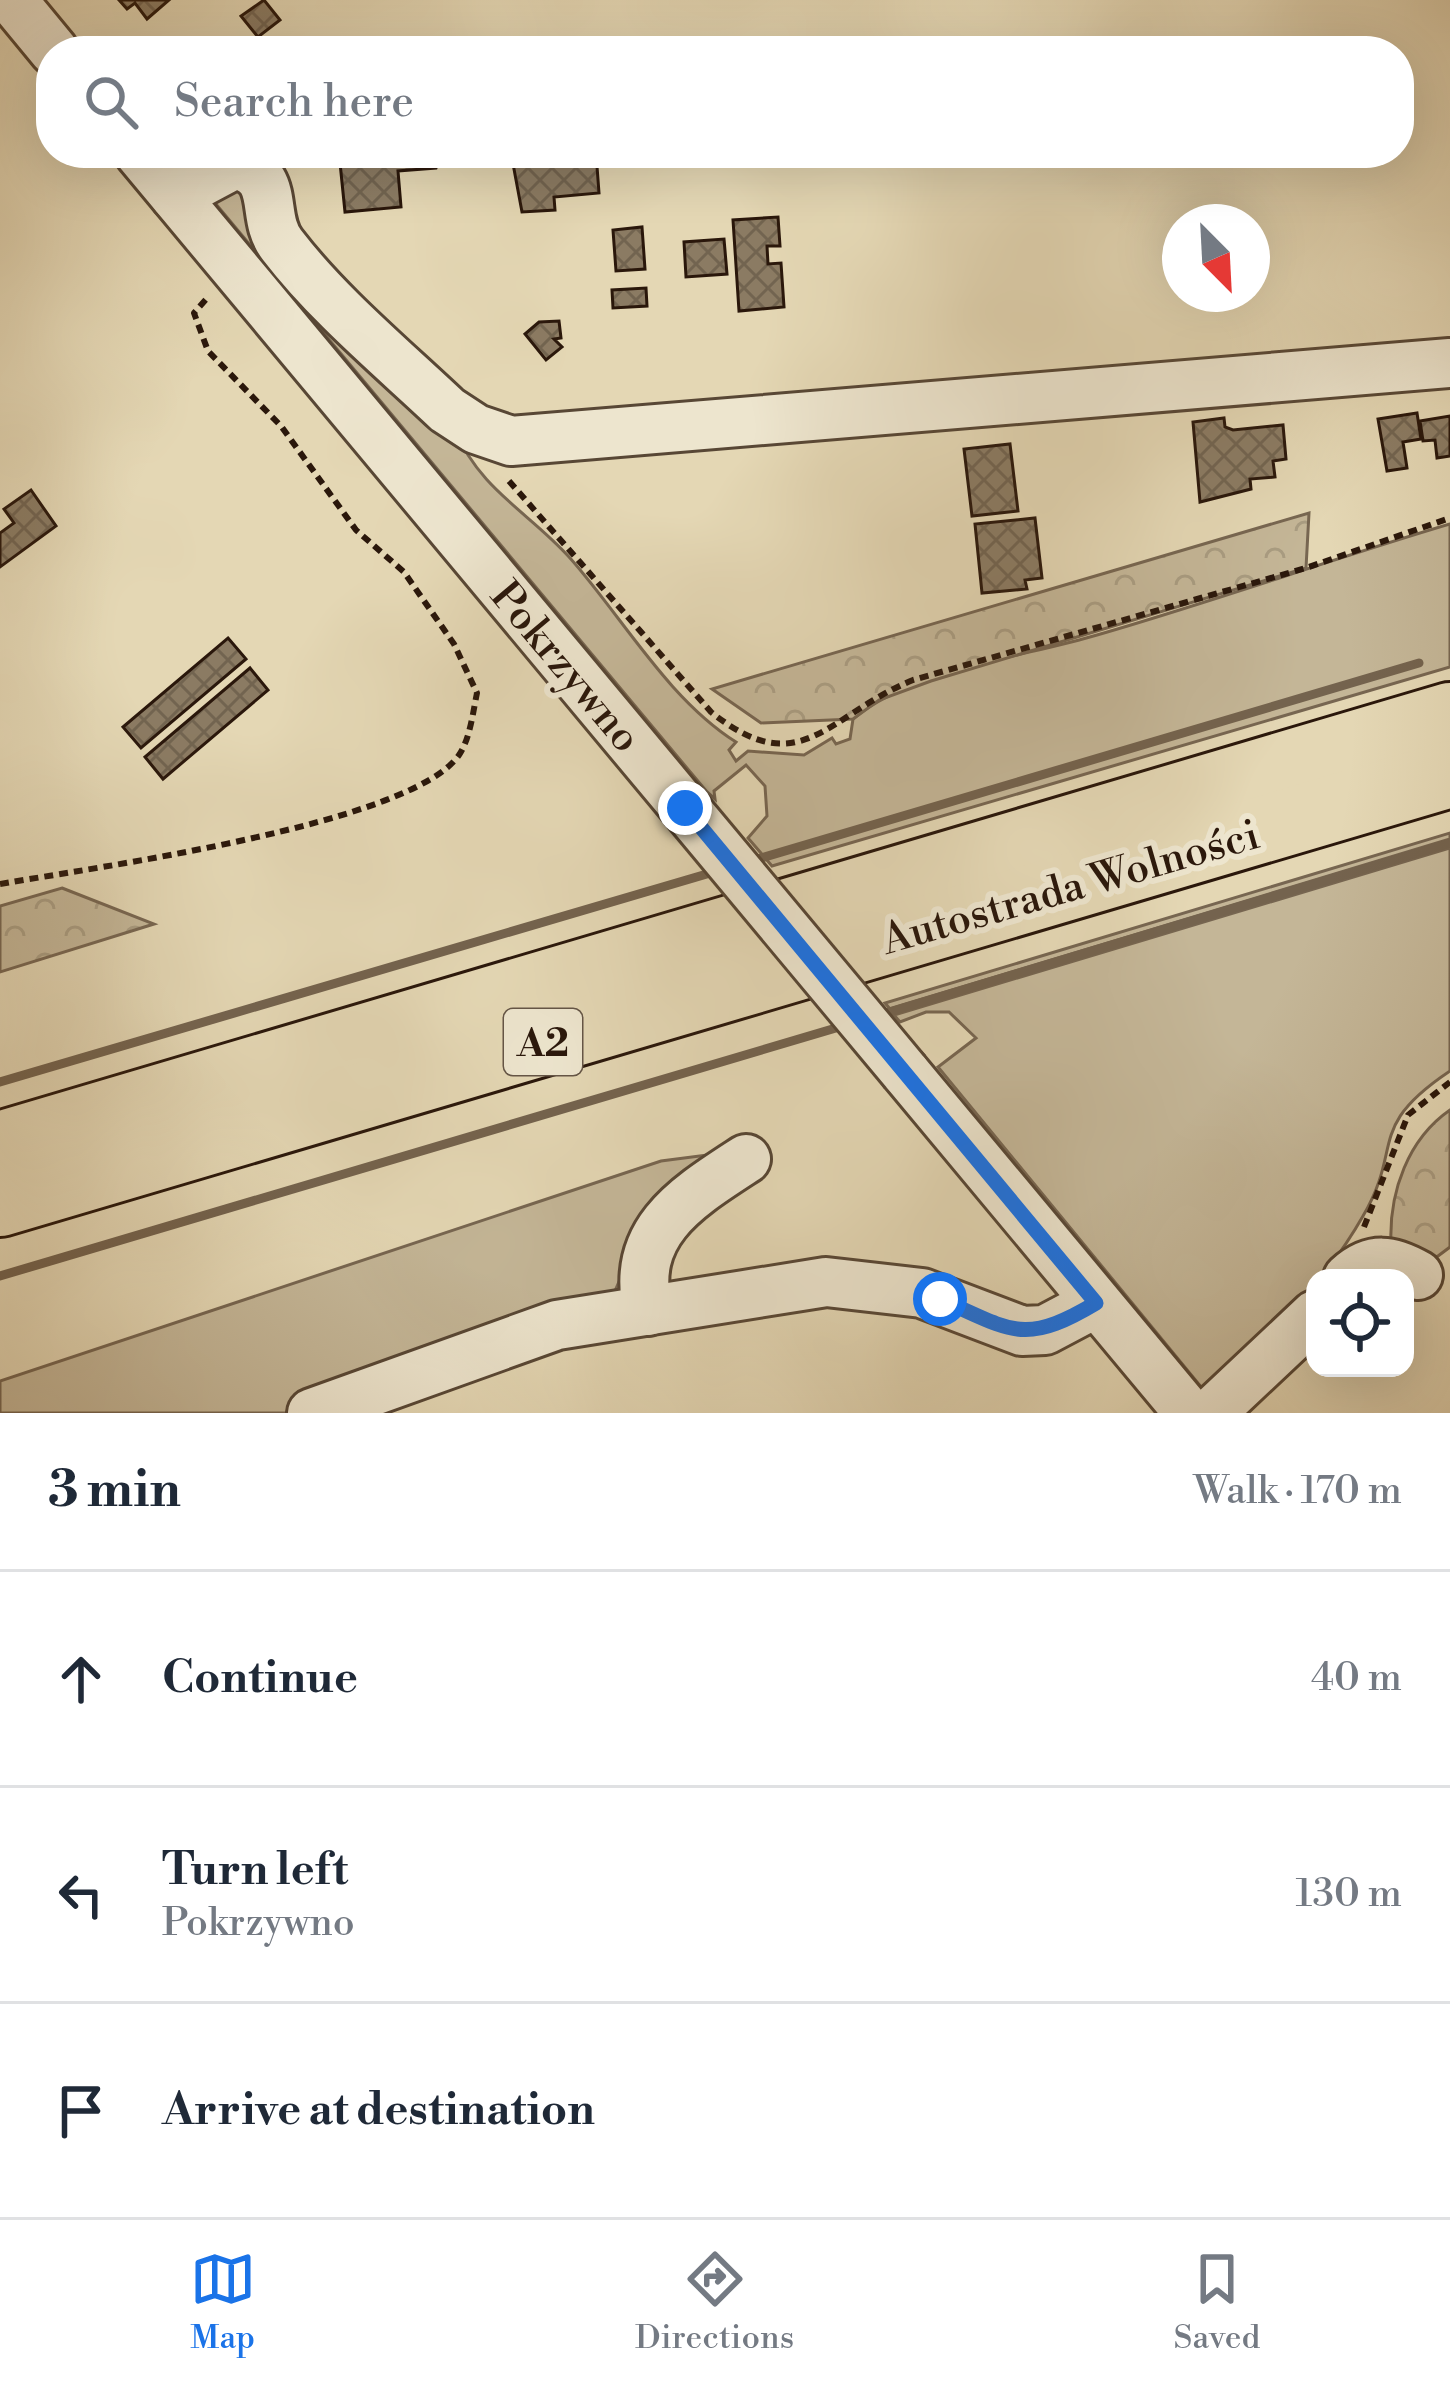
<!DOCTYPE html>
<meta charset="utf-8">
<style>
body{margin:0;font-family:"Libre Bodoni",serif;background:#f6f6f7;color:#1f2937}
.controls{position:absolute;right:36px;bottom:36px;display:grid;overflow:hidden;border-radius:24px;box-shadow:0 12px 48px #0002}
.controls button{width:108px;height:108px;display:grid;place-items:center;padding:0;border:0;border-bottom:3px solid #e0e1e3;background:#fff;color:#1f2937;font:60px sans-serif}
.compass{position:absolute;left:1162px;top:204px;width:108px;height:108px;border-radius:50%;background:#fff;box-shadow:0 12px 48px #0002;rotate:156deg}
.stop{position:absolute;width:36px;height:36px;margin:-27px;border:9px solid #1a73e8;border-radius:50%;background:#fff}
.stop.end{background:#1a73e8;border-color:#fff;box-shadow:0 3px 12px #0008}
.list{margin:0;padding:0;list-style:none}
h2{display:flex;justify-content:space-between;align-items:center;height:156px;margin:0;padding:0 48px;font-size:51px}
h2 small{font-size:39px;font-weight:400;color:#747a83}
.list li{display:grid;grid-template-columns:78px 1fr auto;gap:36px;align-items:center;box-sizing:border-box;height:216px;padding:0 48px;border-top:3px solid #e0e1e3}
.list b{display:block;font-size:45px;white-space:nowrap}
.list p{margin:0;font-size:39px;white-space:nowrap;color:#747a83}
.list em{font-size:39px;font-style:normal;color:#747a83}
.icon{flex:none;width:66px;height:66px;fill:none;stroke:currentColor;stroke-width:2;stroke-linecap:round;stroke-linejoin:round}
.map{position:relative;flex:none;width:1450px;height:1413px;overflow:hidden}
.search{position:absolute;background:#fff;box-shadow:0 12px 48px #0002;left:36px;right:36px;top:36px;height:132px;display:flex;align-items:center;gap:30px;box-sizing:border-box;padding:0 42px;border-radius:48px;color:#747a83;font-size:45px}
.sheet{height:804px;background:#fff}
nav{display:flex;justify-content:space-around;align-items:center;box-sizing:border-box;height:168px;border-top:3px solid #e0e1e3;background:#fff;font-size:33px;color:#747a83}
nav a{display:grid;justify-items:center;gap:6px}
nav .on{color:#1a73e8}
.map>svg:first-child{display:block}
</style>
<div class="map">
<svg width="1450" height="1413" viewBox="0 0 1450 1413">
<defs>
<pattern id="forest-crowns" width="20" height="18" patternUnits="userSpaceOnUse" patternTransform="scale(3)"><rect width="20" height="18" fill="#c4b697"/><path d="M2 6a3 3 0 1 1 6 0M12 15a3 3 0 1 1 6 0" fill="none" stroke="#a99c81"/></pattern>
<pattern id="building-cross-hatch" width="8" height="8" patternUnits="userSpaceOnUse" patternTransform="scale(3)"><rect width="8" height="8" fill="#8b7b63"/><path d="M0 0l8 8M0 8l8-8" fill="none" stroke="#726450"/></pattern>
</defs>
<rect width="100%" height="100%" fill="#e4d7b4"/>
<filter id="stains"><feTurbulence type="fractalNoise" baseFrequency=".00167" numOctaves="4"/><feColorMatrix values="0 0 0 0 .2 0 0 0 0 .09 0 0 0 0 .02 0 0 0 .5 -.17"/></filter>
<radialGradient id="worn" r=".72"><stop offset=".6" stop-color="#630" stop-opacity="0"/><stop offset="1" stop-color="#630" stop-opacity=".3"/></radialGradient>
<g fill="#c4b697" stroke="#776651" stroke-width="3">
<path d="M239,180L455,430C480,490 530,513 570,558C623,618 668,699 736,742L729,750L736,761L748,751L804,755L832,738L836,744L850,739L853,719C911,670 1024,657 1097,635C1215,601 1332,559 1450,524V667L772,866L748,838L767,816L765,786L746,765L714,791L715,799L707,792L210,197Z"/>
<path d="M1450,833V839L890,1009L885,1003Z"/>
<path d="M1450,848V1071C1365,1128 1404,1146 1363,1216C1324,1285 1266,1340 1211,1399L938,1067L976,1038L949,1012H926L900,1022L894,1015Z"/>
<path d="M738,1151L632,1252L611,1300L292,1413H0V1381L661,1161Z"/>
</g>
<g fill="url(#forest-crowns)" stroke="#776651" stroke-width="3">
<path d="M1309,513L1306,568L931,681L879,700L853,719L761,723L712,689Z"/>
<path d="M62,888L154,924L0,972V906Z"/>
<path d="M1450,1110V1247L1434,1259L1391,1243C1389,1192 1408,1139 1450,1110Z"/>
</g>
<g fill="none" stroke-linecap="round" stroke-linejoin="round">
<g stroke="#74634e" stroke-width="9">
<path d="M751,861L1419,663"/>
<path d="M879,1015L1450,843"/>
<path d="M0,1082L717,871"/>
<path d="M0,1276L846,1025"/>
</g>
</g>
<g fill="url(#building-cross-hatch)" stroke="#2a170b" stroke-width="3">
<path d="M119,0H169L147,19L135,3L127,9Z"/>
<path d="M264,0L280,20L258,37L241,16Z"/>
<path d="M339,153H435L438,163L436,168L398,171L401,207L345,212Z"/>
<path d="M511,153H596L599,193L554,197L555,210L522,212Z"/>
<path d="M778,217L780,246H767L768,264L781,263L784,307L739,311L733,220Z"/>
<path d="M642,227L645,269L616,271L613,230Z"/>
<path d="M724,239L727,274L686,277L684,242Z"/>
<path d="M646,288L647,306L613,308L612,290Z"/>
<path d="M559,321L561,338L554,339L562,347L546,360L525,334L539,322Z"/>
<path d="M1417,413L1421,439L1403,442L1407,468L1387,471L1378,419Z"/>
<path d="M1450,416V456L1437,458L1435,440L1423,441L1420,421Z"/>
<path d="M1224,418L1225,427L1233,430L1283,425L1286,459L1273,461L1275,477L1250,479L1251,489L1200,502L1193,422Z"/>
<path d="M1010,444L1018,511L972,516L964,449Z"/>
<path d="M31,490L56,526L0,567V533L14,523L4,509Z"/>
<path d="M1035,518L1042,578L1025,580L1027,589L982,593L975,524Z"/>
<path d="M228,638L246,659L141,748L123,727Z"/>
<path d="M250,668L268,690L163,779L145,757Z"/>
</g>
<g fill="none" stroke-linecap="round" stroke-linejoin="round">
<g stroke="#584735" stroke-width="54">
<g id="minor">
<path d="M12,0L54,51"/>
<path d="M139,153L685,808"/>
<path d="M175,196L235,164C283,175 259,216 282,245C328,305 392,358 447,410L476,429L511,441L1450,363"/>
<path d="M905,1072L1189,1413"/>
<path d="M1348,1278C1372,1256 1392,1260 1418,1275"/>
<path d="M648,1311C629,1232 686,1198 746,1159"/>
<path d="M312,1413L557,1325L826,1282L922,1293L1022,1331L1045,1330L1096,1303"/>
<path d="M1211,1413L1315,1315"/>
</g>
</g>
<g stroke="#2a170b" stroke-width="72">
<g id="highway">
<path d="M0,1145L1450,716"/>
<path d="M0,1203L1450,774"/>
</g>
</g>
<g stroke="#2a170b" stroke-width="6" stroke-dasharray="9 6" stroke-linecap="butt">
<path d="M509,481L711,712C801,784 827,715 913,680L1306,568L1450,518"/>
<path d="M0,884C90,868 411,825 459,755C470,739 473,712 477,693L454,644L404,572L356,530L281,426L208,351L194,313L208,297"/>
<path d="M1364,1227L1408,1115L1450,1082"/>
</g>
<use href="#minor" stroke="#ede5ce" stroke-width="48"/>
<use href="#highway" stroke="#e4d7b4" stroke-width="66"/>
<g stroke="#584735" stroke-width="54" stroke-linecap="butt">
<path id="minor-bridge" d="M685,808L905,1072"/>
</g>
<use href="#minor-bridge" stroke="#ede5ce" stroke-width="48"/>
</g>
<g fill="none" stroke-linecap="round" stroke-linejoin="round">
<path stroke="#1a73e8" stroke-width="15" d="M685,808L1096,1303C1024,1346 1012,1331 940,1299"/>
</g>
<g text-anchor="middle" stroke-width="12" stroke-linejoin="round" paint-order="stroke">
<rect fill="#ede5ce" stroke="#645546" stroke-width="3" x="504" y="1009" width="78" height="66" rx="9"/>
<g font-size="39" font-weight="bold" fill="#2a170b">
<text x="543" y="1056">A2</text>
</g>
<g font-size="42" fill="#2a170b" stroke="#ede5ce">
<text transform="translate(567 666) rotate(50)" y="15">Pokrzywno</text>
<text transform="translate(1070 886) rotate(-16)" y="15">Autostrada Wolności</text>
</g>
</g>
<rect width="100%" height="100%" filter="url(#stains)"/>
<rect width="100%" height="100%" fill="url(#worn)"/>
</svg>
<div class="controls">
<button><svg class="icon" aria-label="locate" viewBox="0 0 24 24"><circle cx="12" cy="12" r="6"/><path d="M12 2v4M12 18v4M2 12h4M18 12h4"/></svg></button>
</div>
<svg class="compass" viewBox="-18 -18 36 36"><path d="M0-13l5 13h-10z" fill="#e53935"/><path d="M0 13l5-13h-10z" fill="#747a83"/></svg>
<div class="stop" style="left:940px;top:1299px"></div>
<div class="stop end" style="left:685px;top:808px"></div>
<div class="search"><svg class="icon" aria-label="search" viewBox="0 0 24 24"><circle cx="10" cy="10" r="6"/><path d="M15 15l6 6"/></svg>Search here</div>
</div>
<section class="sheet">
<h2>3 min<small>Walk · 170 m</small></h2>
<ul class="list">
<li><svg class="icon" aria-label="ahead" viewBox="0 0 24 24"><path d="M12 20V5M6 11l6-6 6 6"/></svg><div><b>Continue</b></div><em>40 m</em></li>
<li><svg class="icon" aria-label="left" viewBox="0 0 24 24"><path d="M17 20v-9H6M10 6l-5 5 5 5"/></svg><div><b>Turn left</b><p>Pokrzywno</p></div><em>130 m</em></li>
<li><svg class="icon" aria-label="arrive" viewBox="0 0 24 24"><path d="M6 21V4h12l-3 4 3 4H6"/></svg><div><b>Arrive at destination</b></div></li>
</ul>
</section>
<nav>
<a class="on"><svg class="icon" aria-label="map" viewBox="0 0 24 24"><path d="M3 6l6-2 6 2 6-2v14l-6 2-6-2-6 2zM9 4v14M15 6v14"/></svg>Map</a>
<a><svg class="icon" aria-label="directions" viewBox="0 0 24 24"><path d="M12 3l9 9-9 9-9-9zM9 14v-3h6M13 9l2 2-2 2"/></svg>Directions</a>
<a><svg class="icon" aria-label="saved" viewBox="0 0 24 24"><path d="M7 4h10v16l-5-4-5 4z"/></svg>Saved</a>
</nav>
